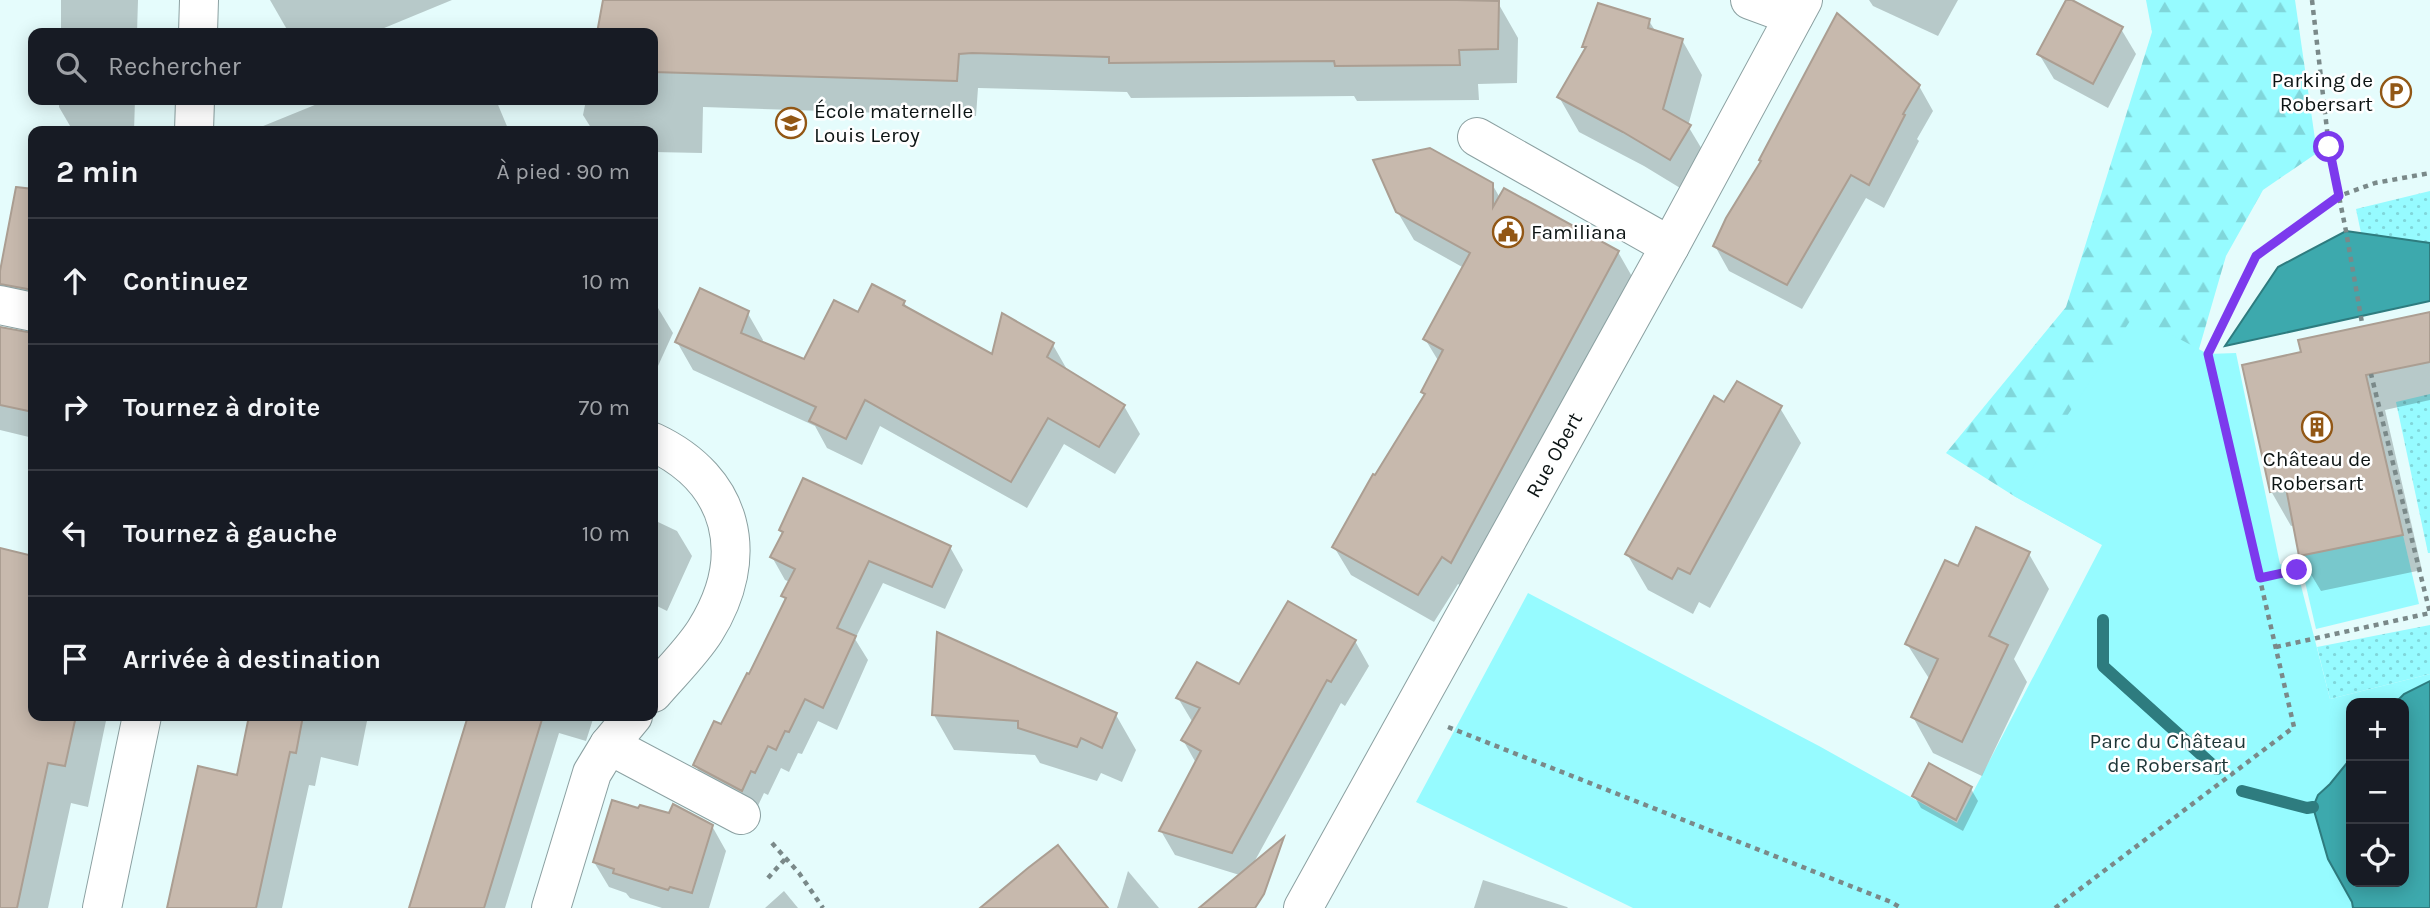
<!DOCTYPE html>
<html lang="fr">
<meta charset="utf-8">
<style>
body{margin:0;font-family:Karla,sans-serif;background:#20242c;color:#f1f3f6}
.controls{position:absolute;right:21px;bottom:21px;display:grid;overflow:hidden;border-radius:14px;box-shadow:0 4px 18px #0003}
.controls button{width:63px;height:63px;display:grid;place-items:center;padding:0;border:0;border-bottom:2px solid #363941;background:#171b24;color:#f1f3f6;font:35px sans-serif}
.stop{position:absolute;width:21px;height:21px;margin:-16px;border:5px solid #7c3aed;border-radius:50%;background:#fff}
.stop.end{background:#7c3aed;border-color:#fff;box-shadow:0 2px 7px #0008}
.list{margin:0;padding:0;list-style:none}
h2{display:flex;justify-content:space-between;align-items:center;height:91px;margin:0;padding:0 28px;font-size:30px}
h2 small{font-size:23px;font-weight:400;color:#9ea1a6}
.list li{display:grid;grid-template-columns:46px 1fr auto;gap:21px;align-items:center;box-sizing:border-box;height:126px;padding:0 28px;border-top:2px solid #363941}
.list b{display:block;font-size:26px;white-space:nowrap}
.list em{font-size:23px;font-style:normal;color:#9ea1a6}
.icon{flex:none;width:38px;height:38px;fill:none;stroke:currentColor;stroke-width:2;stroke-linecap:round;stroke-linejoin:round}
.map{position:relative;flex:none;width:2430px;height:908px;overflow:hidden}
.search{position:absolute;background:#171b24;box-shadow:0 4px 18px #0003;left:28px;top:28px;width:630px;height:77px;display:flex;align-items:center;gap:18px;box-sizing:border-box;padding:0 24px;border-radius:14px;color:#9ea1a6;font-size:26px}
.panel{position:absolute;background:#171b24;box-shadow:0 4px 18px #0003;left:28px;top:126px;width:630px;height:595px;border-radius:14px}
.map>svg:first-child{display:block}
</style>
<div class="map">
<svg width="2430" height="908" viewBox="0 0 2430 908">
<defs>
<pattern id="grass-dots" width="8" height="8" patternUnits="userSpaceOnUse" patternTransform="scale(1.75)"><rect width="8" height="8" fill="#96fbff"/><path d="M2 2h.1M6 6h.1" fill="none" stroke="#80d6da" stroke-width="1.8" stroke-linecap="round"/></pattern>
<pattern id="forest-firs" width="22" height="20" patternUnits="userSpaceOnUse" patternTransform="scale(1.75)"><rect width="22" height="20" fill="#96fbff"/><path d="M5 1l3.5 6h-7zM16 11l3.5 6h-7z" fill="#80d6da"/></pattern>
</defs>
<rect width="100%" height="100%" fill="#e5fcfc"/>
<g fill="url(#grass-dots)">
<path d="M2430,191V243L2361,233L2356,209Z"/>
<path d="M2430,394V553H2428L2396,402Z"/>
<path d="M2430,625V674L2330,699L2317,647Z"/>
</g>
<path fill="url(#forest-firs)" d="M2146,0H2295L2317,153L2263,190L2226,256L2199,349L2103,545L2014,496L1946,453L2066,307L2152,32Z"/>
<g fill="#96fbff">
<path d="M2134,315L2208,354L2236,353L2280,564L2297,570L2330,699L2430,674V681L2404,694L2395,703H2351V757L2330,784L2318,795L2353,908H1633L1416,802L1528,593L1819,746L1957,823L2102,545L2014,496Z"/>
<path d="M2403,535L2419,604L2316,629L2299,556Z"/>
</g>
<g fill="#3da9ad" stroke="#2e7c7f" stroke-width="2">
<path d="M2346,231L2430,243V301L2225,346L2278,267Z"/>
<path d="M2430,681V908H2353L2352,902L2328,859L2313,807L2318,795L2330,784L2351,758V882H2404V703H2395L2404,694Z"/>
</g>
<g fill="#0003">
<path d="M61,0H138L137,33H61Z"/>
<path d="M270,0H452L372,33H289Z"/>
<path d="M605,0H1460L1461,2L1498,3L1518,38L1517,83L1478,84L1479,100L1357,101L1354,96L1131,98L1127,92L978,88L976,116L703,107L702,153L653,152V131H593L583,115L586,100H653V33H598Z"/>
<path d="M1869,0H1958L1938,36L1873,6Z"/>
<path d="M1649,21L1656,32L1682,40L1702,75L1688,126L1709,161L1690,194L1644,166L1579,132L1559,97L1586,50L1584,47Z"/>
<path d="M2121,29L2136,54L2108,108L2054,79L2039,54Z"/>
<path d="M1919,86L1933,111L1917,139L1919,141L1884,208L1866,198L1802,309L1729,271L1715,246Z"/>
<path d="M59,100H135L134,131H73L59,107Z"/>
<path d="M327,100H496L509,131H251Z"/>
<path d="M1492,184L1500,198L1618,252L1634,280L1467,590L1458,584L1434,622L1351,575L1334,547L1425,397L1423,392L1439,362L1425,339L1464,268L1414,240L1397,211Z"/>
<path d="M33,227V312L14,309L0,284V281L28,255Z"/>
<path d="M904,302L908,310L993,356L1053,345L1069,373L1124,406L1140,434L1115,474L1064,444L1027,508L880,426L862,465L827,448L815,426L693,370L677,342L747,312L763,340L762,343L805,361L859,314Z"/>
<path d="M653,305L658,308L673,333L653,377Z"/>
<path d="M2430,314V400L2385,410L2422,570L2321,591L2300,556L2295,525L2291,526L2271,491L2303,353Z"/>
<path d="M0,328L33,335V438L0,430Z"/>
<path d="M1724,404L1780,408L1801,443L1710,608L1699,602L1693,614L1648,590L1627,554Z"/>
<path d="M653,515L658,522L677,531L692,556L667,611L653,604Z"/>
<path d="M780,530L950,547L963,570L945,609L883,583L855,639L868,660L837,730L818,721L802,754L798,753L789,772L781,768L768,795L764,793L755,812L708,787L695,764L722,726L750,676L786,601L783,596L790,582L785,580L772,557L783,535Z"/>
<path d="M4,551L33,558V716H107L88,807L71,803L48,908H0V572Z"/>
<path d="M2029,554L2049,589L2014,659L2027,682L1982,776L1933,753L1913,717L1930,680L1907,644L1958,568Z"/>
<path d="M1355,641L1369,666L1345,706L1341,703L1246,877L1175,855L1161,831L1196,763L1183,740L1193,723L1178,698L1239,687Z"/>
<path d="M934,715H1116L1136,750L1122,782L1101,773L1097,781L1040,763L1035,755L954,750Z"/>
<path d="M251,716H368L358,766L321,757L315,786L309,785L282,908H169L238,777Z"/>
<path d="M470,716H594L586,741L559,733L505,908H411Z"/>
<path d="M1971,789L1978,801L1963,831L1921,808L1914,796Z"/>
<path d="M712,826L726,851L709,908H662L630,898L626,893L609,887L594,862Z"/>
<path d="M1128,871L1159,908H1117Z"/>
<path d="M1483,880L1567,907L1568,908H1474Z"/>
<path d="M784,891L798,908H765Z"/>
</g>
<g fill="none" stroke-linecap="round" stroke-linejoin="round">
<g stroke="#2e7c7f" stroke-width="12">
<path d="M2103,620V666L2217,769"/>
<path d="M2242,791L2307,808L2313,807"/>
</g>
</g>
<g fill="#c7b9ad" stroke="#ab9e92" stroke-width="2">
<path d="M603,0H1457L1499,1L1498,49L1459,50L1460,65L1335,66L1334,61L1109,63V57L972,53L959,54L957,81L653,72V33H597Z"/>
<path d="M2066,0H2072L2123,27L2093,84L2037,54Z"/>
<path d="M1598,3L1650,19L1648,28L1683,39L1663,109L1691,125L1670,160L1623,132L1557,97L1586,47H1582Z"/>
<path d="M1837,13L1920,85L1903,114L1905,115L1869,185L1851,175L1787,285L1713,246L1726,218L1761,161L1759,160Z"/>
<path d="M1430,148L1493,183V207L1504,188L1619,251L1451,563L1442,557L1418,595L1332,547L1373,474L1375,475L1425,394L1421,392L1443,350L1423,339L1470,253L1396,212L1373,160Z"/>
<path d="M16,187L33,189V290L0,284V271Z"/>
<path d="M872,284L905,301L903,305L992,354L1002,313L1054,343L1047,357L1125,405L1099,447L1048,418L1011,482L865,400L846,439L809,421L816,407L675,342L700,288L749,311L741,333L804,359L834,300L858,312Z"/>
<path d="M2430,312V362L2366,375L2403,535L2299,556L2286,488L2270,492L2242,365L2301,352L2298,340Z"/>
<path d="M0,327L33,333V412L0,405Z"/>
<path d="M1737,381L1782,406L1690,574L1678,568L1672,579L1625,554L1714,396L1724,402Z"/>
<path d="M803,478L951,546L932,587L869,561L837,628L856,636L823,708L805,699L789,732L785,731L776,750L768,746L755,773L751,771L742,791L693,765L714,721L721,724L747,673L749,674L786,598L781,596L795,569L770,557L783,532L779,530Z"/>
<path d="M1976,527L2030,552L1989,636L2008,645L1962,742L1911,717L1938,659L1905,644L1945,560L1958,566Z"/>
<path d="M0,548L33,556V716H76L65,766L48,763L17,908H0Z"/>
<path d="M1288,601L1356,640L1331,682L1327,680L1232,853L1159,831L1201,751L1181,740L1200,708L1176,698L1197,662L1239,684Z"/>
<path d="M937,632L1117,713L1102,748L1081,738L1077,747L1018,728V721L932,715Z"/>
<path d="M249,716H303L296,753L290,752L256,908H167L198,766L237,775Z"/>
<path d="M468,716H543L484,908H409Z"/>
<path d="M1929,763L1972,787L1956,820L1912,796Z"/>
<path d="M612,800L638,808L640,805L669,813L673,804L713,825L692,893L670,887L668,890L613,873L614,869L593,862Z"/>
<path d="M1284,837L1264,894L1255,908H1199Z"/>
<path d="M1058,845L1108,908H980L1028,868Z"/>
</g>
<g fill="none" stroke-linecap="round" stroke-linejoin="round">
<g stroke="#8ba0a1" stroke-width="40">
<g id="minor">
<path d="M1750,0L1794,16"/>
<path d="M198,33L199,0"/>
<path d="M194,131L195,100"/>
<path d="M1477,137L1670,246"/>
<path d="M0,305L33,312"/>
<path d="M653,442C734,480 752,556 705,631C691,653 670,673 653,693"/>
<path d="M609,745L741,815"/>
<path d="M102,908L142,716"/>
<path d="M551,908L592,773L609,745L633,716"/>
<path d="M1303,908L1670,246L1803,0"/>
</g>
</g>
<g stroke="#7a8989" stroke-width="4.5" stroke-dasharray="5 5" stroke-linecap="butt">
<path d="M2312,0L2329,147L2346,231L2362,323"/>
<path d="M2260,578L2301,568"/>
<path d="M2276,647L2430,613L2371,374"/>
<path d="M1448,727L1891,902L1901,908"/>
<path d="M772,843L799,873L823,908"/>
<path d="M768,878L786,858"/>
<path d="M2055,908L2294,727L2208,354L2256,256L2339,196L2375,183L2430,173"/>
</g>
<use href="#minor" stroke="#fff" stroke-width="38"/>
</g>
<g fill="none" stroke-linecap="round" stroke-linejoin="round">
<path stroke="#7c3aed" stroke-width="9" d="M2297,570L2260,578L2208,354L2256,256L2339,196L2329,147"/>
</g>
<defs>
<g id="parking-ring" transform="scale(1.575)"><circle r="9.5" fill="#fff" stroke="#925715" stroke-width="1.5"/><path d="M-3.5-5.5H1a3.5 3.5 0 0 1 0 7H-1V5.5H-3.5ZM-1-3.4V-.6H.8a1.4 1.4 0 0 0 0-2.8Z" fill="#925715"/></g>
<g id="school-ring" transform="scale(1.575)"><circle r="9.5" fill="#fff" stroke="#925715" stroke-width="1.5"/><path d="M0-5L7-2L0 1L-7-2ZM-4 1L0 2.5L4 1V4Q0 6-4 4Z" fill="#925715"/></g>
<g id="civic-ring" transform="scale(1.575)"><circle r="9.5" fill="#fff" stroke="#925715" stroke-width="1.5"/><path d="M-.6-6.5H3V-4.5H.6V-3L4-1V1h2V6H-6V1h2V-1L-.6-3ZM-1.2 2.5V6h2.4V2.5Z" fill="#925715"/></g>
<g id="building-ring" transform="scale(1.575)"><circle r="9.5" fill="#fff" stroke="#925715" stroke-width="1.5"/><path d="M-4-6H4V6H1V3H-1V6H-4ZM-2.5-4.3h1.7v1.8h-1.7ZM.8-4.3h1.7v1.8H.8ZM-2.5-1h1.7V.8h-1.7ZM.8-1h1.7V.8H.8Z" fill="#925715"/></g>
</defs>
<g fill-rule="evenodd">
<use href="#parking-ring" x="2396" y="92"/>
<use href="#school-ring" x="791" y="123"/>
<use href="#civic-ring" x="1508" y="232"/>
<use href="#building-ring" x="2317" y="427"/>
</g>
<g text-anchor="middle" stroke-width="5" stroke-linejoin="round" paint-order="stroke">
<g font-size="21" fill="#0c1414" stroke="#fff" text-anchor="start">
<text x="2373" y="87" text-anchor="end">Parking de<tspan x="2373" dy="24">Robersart</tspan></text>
<text x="814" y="118">École maternelle<tspan x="814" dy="24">Louis Leroy</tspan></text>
<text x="1531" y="239">Familiana</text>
<text x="2317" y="466" text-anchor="middle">Château de<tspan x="2317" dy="24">Robersart</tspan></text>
</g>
<g font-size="21" fill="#0c1414" stroke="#fff">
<text transform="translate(1554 455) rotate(-61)" y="7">Rue Obert</text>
</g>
<g font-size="21" fill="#1e3637" stroke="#fff">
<text x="2168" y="748">Parc du Château<tspan x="2168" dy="24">de Robersart</tspan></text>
</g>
</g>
</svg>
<div class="controls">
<button>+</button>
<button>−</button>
<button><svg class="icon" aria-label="locate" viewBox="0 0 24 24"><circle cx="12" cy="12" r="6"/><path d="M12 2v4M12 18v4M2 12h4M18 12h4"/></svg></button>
</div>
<div class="stop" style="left:2329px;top:147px"></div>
<div class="stop end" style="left:2297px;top:570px"></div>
<div class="search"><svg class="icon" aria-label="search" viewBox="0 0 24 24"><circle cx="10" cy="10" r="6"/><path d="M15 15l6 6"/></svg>Rechercher</div>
<section class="panel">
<h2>2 min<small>À pied · 90 m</small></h2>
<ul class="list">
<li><svg class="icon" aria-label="ahead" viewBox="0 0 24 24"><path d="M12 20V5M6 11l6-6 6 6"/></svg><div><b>Continuez</b></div><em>10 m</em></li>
<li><svg class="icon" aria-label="right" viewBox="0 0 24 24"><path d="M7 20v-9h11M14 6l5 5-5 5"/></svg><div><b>Tournez à droite</b></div><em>70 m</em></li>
<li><svg class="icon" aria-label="left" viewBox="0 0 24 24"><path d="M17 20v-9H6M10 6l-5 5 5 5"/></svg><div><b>Tournez à gauche</b></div><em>10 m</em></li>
<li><svg class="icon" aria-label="arrive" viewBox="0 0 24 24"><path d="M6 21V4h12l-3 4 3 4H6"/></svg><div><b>Arrivée à destination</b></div></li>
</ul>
</section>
</div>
